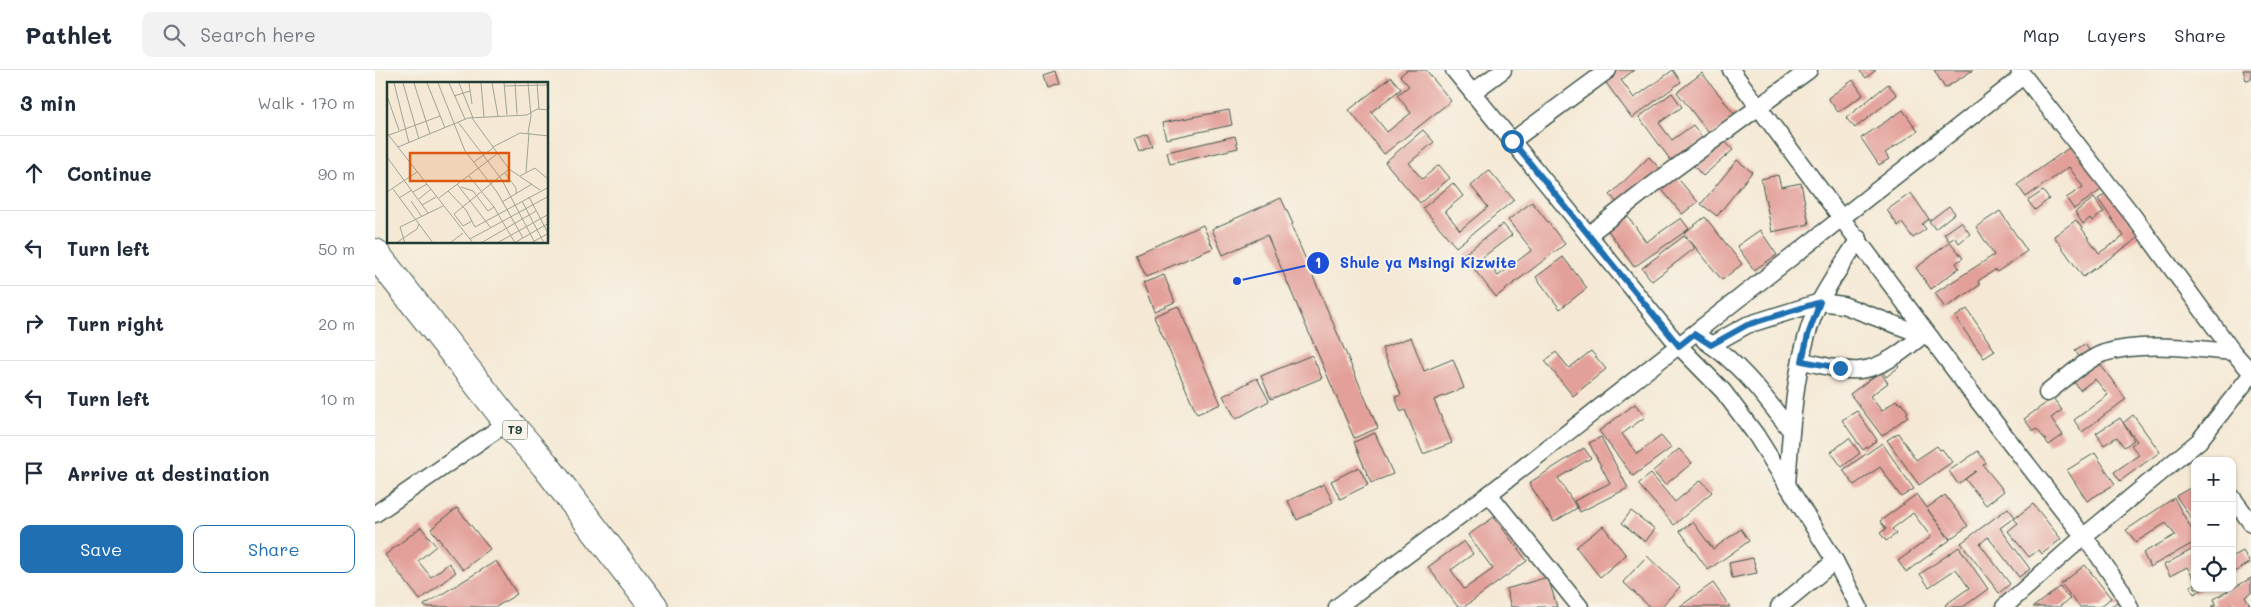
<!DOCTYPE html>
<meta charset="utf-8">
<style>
body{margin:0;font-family:Mali,sans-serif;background:#f2f2f3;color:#1f2937}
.controls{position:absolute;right:15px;bottom:15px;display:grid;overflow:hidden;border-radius:10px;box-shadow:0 1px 4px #0004}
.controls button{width:45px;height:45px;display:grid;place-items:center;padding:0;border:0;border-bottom:1px solid #e0e1e3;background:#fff;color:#1f2937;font:25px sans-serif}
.stop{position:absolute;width:15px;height:15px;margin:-11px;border:4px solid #1f6fb2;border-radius:50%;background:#fff}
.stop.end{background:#1f6fb2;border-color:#fff;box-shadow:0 1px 5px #0008}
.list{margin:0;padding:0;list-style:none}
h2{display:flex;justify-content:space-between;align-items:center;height:65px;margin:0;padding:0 20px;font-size:21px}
h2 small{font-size:16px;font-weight:400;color:#747a83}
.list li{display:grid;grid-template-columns:32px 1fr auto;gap:15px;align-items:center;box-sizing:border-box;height:75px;padding:0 20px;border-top:1px solid #e0e1e3}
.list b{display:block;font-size:19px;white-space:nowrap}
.list em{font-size:16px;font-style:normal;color:#747a83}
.actions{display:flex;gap:10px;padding:15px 20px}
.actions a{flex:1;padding:11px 0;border:1px solid #1f6fb2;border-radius:10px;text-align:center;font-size:18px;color:#1f6fb2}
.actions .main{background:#1f6fb2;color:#fff}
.icon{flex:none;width:28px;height:28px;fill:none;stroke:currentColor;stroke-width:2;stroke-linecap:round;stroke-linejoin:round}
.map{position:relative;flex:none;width:1876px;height:537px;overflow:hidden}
header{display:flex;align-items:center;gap:30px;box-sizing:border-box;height:70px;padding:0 25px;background:#fff;border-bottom:1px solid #e0e1e3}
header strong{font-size:24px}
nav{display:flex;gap:28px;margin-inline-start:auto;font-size:18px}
.search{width:350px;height:45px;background:#f2f2f3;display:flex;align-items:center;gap:12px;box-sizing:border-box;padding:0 18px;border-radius:10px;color:#747a83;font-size:19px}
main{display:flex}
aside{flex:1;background:#fff}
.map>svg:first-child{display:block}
</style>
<header>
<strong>Pathlet</strong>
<div class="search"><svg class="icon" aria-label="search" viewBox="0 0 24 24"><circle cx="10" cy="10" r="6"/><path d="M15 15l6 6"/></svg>Search here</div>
<nav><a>Map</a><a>Layers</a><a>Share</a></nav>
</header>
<main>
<aside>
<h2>3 min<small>Walk · 170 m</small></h2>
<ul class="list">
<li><svg class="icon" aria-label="ahead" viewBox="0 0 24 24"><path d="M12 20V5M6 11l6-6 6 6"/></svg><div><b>Continue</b></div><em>90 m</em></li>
<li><svg class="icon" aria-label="left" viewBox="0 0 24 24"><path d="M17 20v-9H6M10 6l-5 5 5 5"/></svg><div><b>Turn left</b></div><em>50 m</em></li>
<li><svg class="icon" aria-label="right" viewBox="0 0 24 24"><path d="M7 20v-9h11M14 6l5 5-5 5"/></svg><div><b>Turn right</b></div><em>20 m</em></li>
<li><svg class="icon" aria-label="left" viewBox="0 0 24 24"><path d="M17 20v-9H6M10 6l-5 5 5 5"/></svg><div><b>Turn left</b></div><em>10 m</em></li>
<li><svg class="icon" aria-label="arrive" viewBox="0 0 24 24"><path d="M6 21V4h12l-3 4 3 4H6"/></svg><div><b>Arrive at destination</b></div></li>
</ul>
<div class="actions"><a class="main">Save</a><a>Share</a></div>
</aside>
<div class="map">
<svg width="1876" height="537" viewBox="0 0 1876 537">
<rect width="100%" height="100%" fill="#f7f3e8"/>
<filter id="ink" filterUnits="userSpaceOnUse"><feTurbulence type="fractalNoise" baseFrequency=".02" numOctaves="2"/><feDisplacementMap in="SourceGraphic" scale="10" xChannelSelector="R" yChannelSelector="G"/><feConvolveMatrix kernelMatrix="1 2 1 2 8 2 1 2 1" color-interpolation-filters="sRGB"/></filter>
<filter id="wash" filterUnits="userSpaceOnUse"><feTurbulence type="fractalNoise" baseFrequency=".0096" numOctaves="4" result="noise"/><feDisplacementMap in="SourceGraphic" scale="20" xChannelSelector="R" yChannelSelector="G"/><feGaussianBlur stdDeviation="1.12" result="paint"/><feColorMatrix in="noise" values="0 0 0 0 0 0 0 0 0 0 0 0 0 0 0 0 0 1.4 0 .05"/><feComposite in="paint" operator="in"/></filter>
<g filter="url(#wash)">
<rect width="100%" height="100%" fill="#f5e9d5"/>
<g id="blocks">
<g fill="#e39f99">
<path d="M1032,0H1051L1076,31L1009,84L974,40L1016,7L1026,19L996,42L1012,62L1036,43L1022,25L1034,16L1025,6Z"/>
<path d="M1235,0H1259L1246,10L1259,28L1298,0L1306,12L1257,48L1226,6Z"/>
<path d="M1484,0H1501L1491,8Z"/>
<path d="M1559,0H1598L1570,18Z"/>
<path d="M1868,0H1876V9L1871,10Z"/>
<path d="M680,2L684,14L672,18L668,6Z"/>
<path d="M1327,3L1361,46L1336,66L1302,22Z"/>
<path d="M1478,10L1488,25L1463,42L1453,28Z"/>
<path d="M1513,14L1522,25L1480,58L1471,48Z"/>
<path d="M1297,23L1307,37L1284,53L1297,70L1318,55L1329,70L1297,92L1264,47Z"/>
<path d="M854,40L857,55L791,69L787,53Z"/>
<path d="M1528,40L1543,61L1510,83L1514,89L1504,95L1486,68Z"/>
<path d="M1048,60L1059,72L1034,93L1047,109L1064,95L1075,108L1045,133L1010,92Z"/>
<path d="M772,64L777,76L764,82L759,69Z"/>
<path d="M860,66L863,78L795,94L792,82Z"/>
<path d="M1347,68L1358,80L1328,106L1318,95Z"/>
<path d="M1698,75L1729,118L1699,139L1691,128L1708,117L1694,97L1651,127L1642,115Z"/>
<path d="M1274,87L1285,99L1246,137L1235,125Z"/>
<path d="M1362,90L1377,102L1342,146L1326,134Z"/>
<path d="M1114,100L1139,130L1081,177L1048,138L1078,113L1088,126L1070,141L1085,160L1113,137L1096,116Z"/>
<path d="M1299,104L1323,132L1307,144L1284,116Z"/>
<path d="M1403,105L1406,117L1426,113L1434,154L1397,162L1386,109Z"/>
<path d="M1668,121L1674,129L1660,140L1653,131Z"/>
<path d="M1734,121L1766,166L1708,207L1679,166L1701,150L1724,183L1749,166L1723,129Z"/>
<path d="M1536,123L1554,149L1547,154L1551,159L1538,168L1527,153L1523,156L1512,140Z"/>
<path d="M906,128L918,154L916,155L1003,358L979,368L892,165L848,185L837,159Z"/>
<path d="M1719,128L1729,142L1717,151L1715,148L1708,154L1700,142Z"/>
<path d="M1157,132L1190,174L1121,227L1088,185L1128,154L1137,165L1108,187L1123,206L1157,180L1133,150Z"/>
<path d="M1574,136L1580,143L1560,159L1554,151Z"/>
<path d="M1625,141L1652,181L1622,202L1620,200L1603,211L1605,215L1570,238L1560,223L1619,185L1601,157Z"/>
<path d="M1250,142L1271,172L1306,148L1314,159L1259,197L1230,156Z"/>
<path d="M1330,147L1367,194L1347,210L1309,163Z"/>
<path d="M1586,152L1595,164L1584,173L1580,167L1574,171L1569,164Z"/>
<path d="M828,155L838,178L771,207L761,184Z"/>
<path d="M1385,160L1402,185L1379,200L1362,176Z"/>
<path d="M1309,166L1320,178L1277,211L1267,198Z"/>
<path d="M1575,172L1588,188L1581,193L1584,198L1556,219L1541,198Z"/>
<path d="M1188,187L1212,218L1185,239L1161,207Z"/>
<path d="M789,205L800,232L779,241L768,213Z"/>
<path d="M803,236L846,334L822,344L779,246Z"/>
<path d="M1592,239L1620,281L1609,288L1580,247Z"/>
<path d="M1036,267L1049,301L1078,289L1089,318L1059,330L1077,373L1048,384L1030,340L1026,342L1020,327L1026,325L1007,278Z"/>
<path d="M1710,274L1716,283L1706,290L1700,280Z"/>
<path d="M1216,281L1231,299L1198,326L1170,291L1181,282L1194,298Z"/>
<path d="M937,285L947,308L896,329L886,306Z"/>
<path d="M1517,289L1524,297L1511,307L1505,298Z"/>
<path d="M1722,290L1751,329L1707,362L1699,350L1733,325L1720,309L1705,320L1697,309Z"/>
<path d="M1505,302L1513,313L1495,326L1507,341L1521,330L1524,333L1526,332L1533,342L1531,344L1533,346L1507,366L1475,324Z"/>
<path d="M882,308L894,331L861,349L848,326Z"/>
<path d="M1678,328L1687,340L1676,348L1688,365L1674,375L1662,359L1658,361L1649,349Z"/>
<path d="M1260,334L1270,347L1247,364L1262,384L1286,366L1296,378L1258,406L1224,361Z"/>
<path d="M1482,341L1502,370L1488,380L1467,350Z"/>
<path d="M1758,345L1785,382L1745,411L1739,402L1764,385L1756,375L1762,371L1748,353Z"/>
<path d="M1745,348L1759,370L1749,377L1742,367L1729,375L1721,363Z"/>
<path d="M1000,363L1018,404L996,413L979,372Z"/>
<path d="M1523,363L1541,390L1562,376L1565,380L1567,379L1577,392L1544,415L1512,370Z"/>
<path d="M1226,367L1253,418L1205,442L1199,431L1235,413L1214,373Z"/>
<path d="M1474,368L1485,383L1467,397L1456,382Z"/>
<path d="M1507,373L1539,419L1526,427L1505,397L1479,415L1468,400Z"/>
<path d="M1209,378L1216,388L1183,408L1202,438L1179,452L1154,413Z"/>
<path d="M1304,379L1317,393L1290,415L1278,401Z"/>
<path d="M1603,381L1611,393L1608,395L1629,421L1611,435L1590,409L1601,401L1583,414L1574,401Z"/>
<path d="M1720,383L1740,414L1712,431L1692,400Z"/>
<path d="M984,397L993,415L965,429L956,411Z"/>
<path d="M1276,404L1300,432L1326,410L1337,422L1299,455L1263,414Z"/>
<path d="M949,414L958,432L922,450L913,431Z"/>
<path d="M1820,415V454L1801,426Z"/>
<path d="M1542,424L1552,438L1570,425L1593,456L1575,469L1553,440L1575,470L1531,502L1523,491L1556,467L1538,443L1517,459L1521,464L1511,471L1505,463L1511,459L1505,451Z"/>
<path d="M1799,428L1820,465V472L1775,497L1768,483L1800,465L1791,453L1761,472L1751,460Z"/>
<path d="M1658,434L1686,469L1667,484L1664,480L1654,487L1633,461L1643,453L1639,449Z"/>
<path d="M82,438L115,479L88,500L56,459Z"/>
<path d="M1633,438L1640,447L1625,458L1655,499L1644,507L1613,467L1605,474L1635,514L1624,523L1586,473Z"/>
<path d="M1256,441L1280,459L1270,472L1247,453Z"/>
<path d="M1119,447L1152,491L1089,537H1083L1053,497L1089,471L1098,484L1076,500L1089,519L1118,499L1093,465Z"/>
<path d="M1318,452L1338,479L1366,459L1374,471L1333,500L1305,461Z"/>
<path d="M1228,456L1251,485L1225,507L1201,477Z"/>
<path d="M46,457L61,476L43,491L56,507L74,493L81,502L45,530L10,485Z"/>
<path d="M1584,477L1613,519L1588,537H1572L1570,535L1594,518L1581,499L1554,517L1545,504Z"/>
<path d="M1818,479L1820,483V510L1812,497L1795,506L1789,495Z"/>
<path d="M1868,481L1875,493L1857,503V487Z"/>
<path d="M1272,486L1305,517L1286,537H1275L1248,512Z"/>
<path d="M1378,488L1382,503L1357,508L1354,493Z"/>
<path d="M121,491L142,524L121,537H50L49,535Z"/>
<path d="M1710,495L1736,528L1725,537H1705L1686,514Z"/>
<path d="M1173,507L1182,537H1136L1131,519Z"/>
<path d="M1876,508V523L1870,527L1876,537H1859L1857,534L1852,537H1836L1841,534L1839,529Z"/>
<path d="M1338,513L1355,537H1304Z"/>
<path d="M1820,513V518H1830L1819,524L1815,516Z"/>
<path d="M1685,517L1695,529L1684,537H1658Z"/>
<path d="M1742,532L1746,537H1735Z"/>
</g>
</g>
</g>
<g filter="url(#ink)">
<use href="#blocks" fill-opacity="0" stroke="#3f574c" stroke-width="1"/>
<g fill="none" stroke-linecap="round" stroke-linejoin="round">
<g stroke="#3f574c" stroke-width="19">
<g id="street">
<path d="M1079,0L1304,276L1348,321L1381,365L1460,491L1484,537"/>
<path d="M1356,0L1596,322L1723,485L1746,519L1755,537"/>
<path d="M1644,0L1759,147L1858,282L1876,302"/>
<path d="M1098,22L1128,0"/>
<path d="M1137,71L1233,0"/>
<path d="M1213,165L1276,116L1434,0"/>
<path d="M1329,270C1367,295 1389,326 1416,361"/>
<path d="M1336,275L1372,255L1445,232L1468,235L1556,268"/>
<path d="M1427,291C1445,294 1466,302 1485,300C1508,298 1531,279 1548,265"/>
<path d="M1672,323C1688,311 1711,289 1729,283C1770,271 1816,279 1858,282"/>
<path d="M1412,415C1416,359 1420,281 1445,231C1456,210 1471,189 1484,169"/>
<path d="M1114,424L1205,537"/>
<path d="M1857,427L1876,453"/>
<path d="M0,444L133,352"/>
<path d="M962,537L1114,424L1648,6"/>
<path d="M1404,537L1460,491"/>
<path d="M1629,537L1708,467L1824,371L1876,305"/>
</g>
</g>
<g stroke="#3f574c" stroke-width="30">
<path id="highway" d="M0,183L133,352L170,395L279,537"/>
</g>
<use href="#street" stroke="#fff" stroke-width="16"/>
<use href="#highway" stroke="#fff" stroke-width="28"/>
</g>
</g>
<g fill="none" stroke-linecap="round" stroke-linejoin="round" filter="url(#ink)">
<path stroke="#1f6fb2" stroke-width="6" d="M1137,71L1304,276L1319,264L1336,275L1372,255L1445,232L1433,265L1427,291L1465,298"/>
</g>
<g text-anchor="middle" stroke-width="4" stroke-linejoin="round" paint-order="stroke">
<rect fill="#f7f3e8" stroke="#60746a" stroke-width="1" x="127.5" y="350.5" width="25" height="19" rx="4"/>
<g font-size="12" font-weight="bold" fill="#1f3d34">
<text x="140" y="364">T9</text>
</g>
</g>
<g transform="translate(12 12)">
<rect width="161" height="161" fill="#f5e9d5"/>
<path fill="none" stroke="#9fa495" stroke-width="1" d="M7,1L22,61M16,1L32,57M27,1L43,52M40,1L58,46M51,1L78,69L110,110L136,156M62,1L78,37M72,1L86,36M82,1L85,22M94,1L97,35M105,1L111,34M117,1L120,33M128,1L130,32M141,1L144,34L141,51M150,1L152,27M160,1L162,27M117,4L160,3M0,14L12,48M67,14L83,9M85,36L122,87L153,108M71,40L115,98L148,161M0,51L86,161M2,53L53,34M11,65L81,36L140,33L150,27L162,28M106,65L133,51L162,54M0,75L41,131M87,80L106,66M139,90L142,51M118,91L129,106V112M82,94L107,125L128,161M133,94L148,86L162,98M70,102L104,146M74,105L86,109L101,129L107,125M6,107L46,161M61,109L79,128L88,145L162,105M0,110L30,90M26,110L40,102M142,115L161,151M12,116L25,108M52,116L110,72M32,117L44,107M24,119L35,135M135,119L157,161M115,120L145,102M35,123L49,115M85,139L76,144L67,132L122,87M83,157L162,114M9,161L30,147L32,142M18,161L13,145L56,124M63,161L76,151M94,161L149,129M110,161L162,132M127,161L162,141M144,161L162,151"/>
<path fill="#de580e" fill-opacity="0.15" stroke="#de580e" stroke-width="2.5" d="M23,71H122V99H23Z"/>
<rect width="161" height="161" fill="none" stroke="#1f3d34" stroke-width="2.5"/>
</g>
<path fill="none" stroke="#1d4ed8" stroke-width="2" d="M862 211L943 193"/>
<g fill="#1d4ed8" stroke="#f7f3e8" stroke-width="2">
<circle cx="862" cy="211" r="5"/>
<circle cx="943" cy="193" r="12"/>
</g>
<g font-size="15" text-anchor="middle" font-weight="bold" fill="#fff">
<text x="943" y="198">1</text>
</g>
<g font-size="15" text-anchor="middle" font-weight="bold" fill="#1d4ed8" stroke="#f7f3e8" stroke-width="4" stroke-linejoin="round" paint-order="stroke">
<text x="1053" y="198">Shule ya Msingi Kizwite</text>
</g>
</svg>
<div class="controls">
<button>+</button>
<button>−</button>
<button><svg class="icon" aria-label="locate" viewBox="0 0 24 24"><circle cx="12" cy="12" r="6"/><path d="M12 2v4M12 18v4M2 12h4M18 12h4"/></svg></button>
</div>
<div class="stop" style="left:1137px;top:71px"></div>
<div class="stop end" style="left:1465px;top:298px"></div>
</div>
</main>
